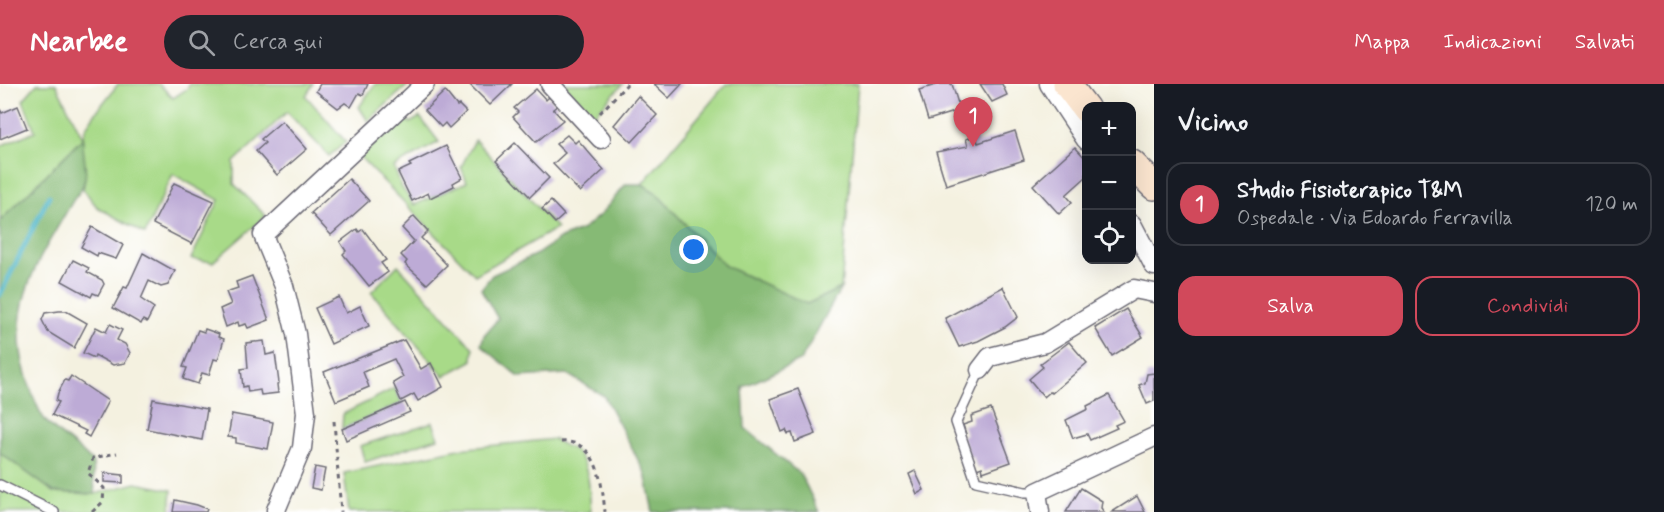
<!DOCTYPE html>
<html lang="it">
<meta charset="utf-8">
<style>
body{margin:0;font-family:Mynerve,sans-serif;background:#20242c;color:#f1f3f6}
.controls{position:absolute;right:18px;top:18px;display:grid;overflow:hidden;border-radius:12px;box-shadow:0 6px 24px #0002}
.controls button{width:54px;height:54px;display:grid;place-items:center;padding:0;border:0;border-bottom:2px solid #363941;background:#171b24;color:#f1f3f6;font:30px sans-serif}
.you{position:absolute;left:694px;top:166px;width:21px;height:21px;margin:-15px;border:4px solid #fff;border-radius:50%;background:#1a73e8;box-shadow:0 0 0 9px #1a73e833}
.badge{display:grid;place-items:center;width:39px;height:39px;border-radius:50%;background:#d1495b;color:#fff;font-size:20px;font-weight:700}
.pin{position:absolute;translate:-50% -50px;filter:drop-shadow(0 2px 3px #0008)}
.pin::after{content:'';position:absolute;top:32px;width:21px;height:18px;background:inherit;clip-path:polygon(0 0,100% 0,50% 100%)}
.list{margin:0;padding:0;list-style:none}
h2{display:flex;justify-content:space-between;align-items:center;height:78px;margin:0;padding:0 24px;font-size:26px}
h2 small{font-size:20px;font-weight:400;color:#9ea1a6}
.list li{display:grid;grid-template-columns:39px 1fr auto;gap:18px;align-items:center;box-sizing:border-box;height:84px;margin:0 12px 12px;padding:0 12px;border:2px solid #363941;border-radius:18px}
.list b{display:block;font-size:22px;white-space:nowrap}
.list p{margin:0;font-size:20px;white-space:nowrap;color:#9ea1a6}
.list em{font-size:20px;font-style:normal;color:#9ea1a6}
.actions{display:flex;gap:12px;padding:18px 24px}
.actions a{flex:1;padding:14px 0;border:2px solid #d1495b;border-radius:18px;text-align:center;font-size:21px;color:#d1495b}
.actions .main{background:#d1495b;color:#fff}
.icon{flex:none;width:33px;height:33px;fill:none;stroke:currentColor;stroke-width:2;stroke-linecap:round;stroke-linejoin:round}
.map{position:relative;flex:none;width:1154px;height:428px;overflow:hidden}
header{display:flex;align-items:center;gap:36px;box-sizing:border-box;height:84px;padding:0 30px;background:#d1495b;color:#fff}
header strong{font-size:28px}
nav{display:flex;gap:33px;margin-inline-start:auto;font-size:21px}
.search{width:420px;height:54px;background:#20242c;display:flex;align-items:center;gap:15px;box-sizing:border-box;padding:0 21px;border-radius:33px;color:#9ea1a6;font-size:22px}
main{display:flex}
aside{flex:1;background:#171b24}
.map>svg:first-child{display:block}
</style>
<header>
<strong>Nearbee</strong>
<div class="search"><svg class="icon" aria-label="search" viewBox="0 0 24 24"><circle cx="10" cy="10" r="6"/><path d="M15 15l6 6"/></svg>Cerca qui</div>
<nav><a>Mappa</a><a>Indicazioni</a><a>Salvati</a></nav>
</header>
<main>
<div class="map">
<svg width="1154" height="428" viewBox="0 0 1154 428">
<rect width="100%" height="100%" fill="#fff"/>
<filter id="ink" filterUnits="userSpaceOnUse"><feTurbulence type="fractalNoise" baseFrequency=".0167" numOctaves="2"/><feDisplacementMap in="SourceGraphic" scale="12" xChannelSelector="R" yChannelSelector="G"/><feConvolveMatrix kernelMatrix="1 2 1 2 8 2 1 2 1" color-interpolation-filters="sRGB"/></filter>
<filter id="wash" filterUnits="userSpaceOnUse"><feTurbulence type="fractalNoise" baseFrequency=".008" numOctaves="4" result="noise"/><feDisplacementMap in="SourceGraphic" scale="24" xChannelSelector="R" yChannelSelector="G"/><feGaussianBlur stdDeviation="1.35" result="paint"/><feColorMatrix in="noise" values="0 0 0 0 0 0 0 0 0 0 0 0 0 0 0 0 0 1.4 0 .05"/><feComposite in="paint" operator="in"/></filter>
<g filter="url(#wash)">
<rect width="100%" height="100%" fill="#f4f1e0"/>
<g fill="#a8da88" stroke="#657e62" stroke-width="1.5">
<path d="M37,0H56L83,54L0,137V62L35,47L23,16Z"/>
<path d="M118,0H159L173,14L188,4L189,0H313L306,12L346,58L329,72L287,28L234,78V100L266,132L213,178L191,175L219,116L173,90L145,150L97,123L83,105C89,85 78,66 84,48C89,34 109,13 118,0Z"/>
<path d="M375,0H409L368,37L359,23Z"/>
<path d="M562,0H623L594,31Z"/>
<path d="M726,0H858L841,204L807,220L725,182L655,108L642,100Z"/>
<path d="M402,30L410,39L420,33L439,58L394,83L401,102L414,121L467,98L461,83L475,56L557,144L475,191L360,73Z"/>
<path d="M398,181L473,264L472,277L444,292L371,208Z"/>
<path d="M395,304L402,319L342,345L343,330Z"/>
<path d="M433,338L438,354L365,378L360,362Z"/>
<path d="M554,355C561,361 568,362 575,367C591,381 589,409 591,428H349L344,389L459,365Z"/>
<path d="M0,369L54,408L95,410L136,399L172,406L170,428H0Z"/>
</g>
<g fill="#86ba74" stroke="#546e58" stroke-width="1.5">
<path d="M83,54C82,80 94,93 74,115C39,176 4,221 27,294C32,308 36,324 45,336C58,352 80,362 93,379L95,410L54,408L0,369V137Z"/>
<path d="M626,100H642L655,108L725,182L807,220L841,204L801,276L743,303L745,344L801,391L819,428H653L645,389L604,312L567,290L519,293L481,261L484,251L498,235L481,205L492,191L537,170L561,154L583,145L601,130Z"/>
</g>
<g fill="none" stroke-linecap="round" stroke-linejoin="round">
<path stroke="#4ab4c7" stroke-width="5" d="M0,211L49,112"/>
</g>
<g id="blocks">
<g fill="#bdabd6">
<path d="M320,0H368L363,11L359,9L351,23L345,19L338,24L316,7Z"/>
<path d="M469,0H512L490,21Z"/>
<path d="M654,0H682L669,14Z"/>
<path d="M939,0H952L960,26L928,36L919,6Z"/>
<path d="M980,0H1002L1007,11L992,18Z"/>
<path d="M536,5L546,16L549,13L557,22L553,25L563,36L536,58L513,33L518,28L514,24Z"/>
<path d="M445,7L457,22L459,21L466,28L449,44L445,39L441,43L425,26Z"/>
<path d="M638,12L657,31L632,58L614,41Z"/>
<path d="M18,22L27,44L0,55V25L2,29Z"/>
<path d="M282,37L307,65L277,91L256,67L265,59L261,55Z"/>
<path d="M1015,47L1024,76L946,101L936,68L968,62L966,55L976,52L978,59Z"/>
<path d="M567,51L575,59L578,56L604,86L580,108L553,80L565,69L556,60Z"/>
<path d="M515,59L549,94L530,113L496,77Z"/>
<path d="M446,62L462,94L453,99L454,102L430,114L428,109L412,117L398,88L411,82L409,80Z"/>
<path d="M1075,63L1086,75V93L1066,111L1072,118L1059,130L1033,101Z"/>
<path d="M349,95L369,117L331,151L311,129Z"/>
<path d="M174,99L214,117L192,160L153,140Z"/>
<path d="M551,117L564,131L555,139L542,125Z"/>
<path d="M414,132L428,147L421,154L447,181L427,200L405,180L407,177L401,171L414,157L402,144Z"/>
<path d="M92,143L123,161L116,175L98,169L97,172L81,163Z"/>
<path d="M357,145L359,148L363,145L386,176L381,179L388,188L369,202L343,170L346,167L340,158Z"/>
<path d="M143,169L175,187L168,201L161,203L149,197L141,215L154,224L147,238L143,236L141,240L113,224L124,203L127,204Z"/>
<path d="M73,176L89,184L87,188L102,196L104,200L98,211L93,209L91,213L62,197Z"/>
<path d="M252,192L269,236L248,244L246,240L239,242L238,238L226,243L220,225L231,220L226,208L238,204L236,198Z"/>
<path d="M1003,203L1018,233L1005,243L978,257L959,263L945,234Z"/>
<path d="M339,213L346,229L360,222L369,242L331,260L315,224Z"/>
<path d="M1126,225L1143,253L1112,272L1095,244Z"/>
<path d="M59,227H66L87,239L74,264L48,248L42,236L45,229Z"/>
<path d="M110,240L122,246L117,256L125,260L130,269L125,279L113,281L95,271L94,274L83,269L96,243L106,248Z"/>
<path d="M205,245L219,250L218,253L224,255L218,276L214,275L209,291L202,289L198,300L183,295L187,284L183,283L198,246L204,248Z"/>
<path d="M404,256L421,285L431,279L443,303L418,317L414,310L401,317L393,299L403,293L394,275L363,288L369,303L336,317L324,288Z"/>
<path d="M264,257L266,271L275,269L279,299L277,300L278,309L261,311L260,306L248,308L247,302L243,303L241,285L248,284L246,259Z"/>
<path d="M1069,258L1087,279L1052,309L1050,308L1044,313L1029,295L1043,283L1040,280Z"/>
<path d="M1154,289V317L1147,320L1139,301L1145,299L1147,290Z"/>
<path d="M71,292L108,317L89,353L84,350L86,347L52,331L59,318L56,317L58,309L65,296L68,297Z"/>
<path d="M798,305L816,350L795,358L792,349L788,350L786,346L782,348L770,315Z"/>
<path d="M1109,311L1124,337L1115,341L1117,344L1090,356L1087,350L1073,354L1066,336L1088,325L1087,322Z"/>
<path d="M153,315L207,325L202,356L147,345Z"/>
<path d="M405,318L410,328L346,356L342,345Z"/>
<path d="M991,325L1011,378L983,388L982,383L977,385L973,373L970,374L962,352L966,350L963,341L972,338L971,332Z"/>
<path d="M232,330L273,338L268,365L236,359V354L228,353Z"/>
<path d="M315,383L325,385L321,406L311,404Z"/>
<path d="M915,387L924,406L917,410L909,390Z"/>
<path d="M104,389L123,391V399L104,398Z"/>
<path d="M1081,404L1102,417L1101,424L1104,428H1066Z"/>
<path d="M1137,412L1145,428H1112Z"/>
<path d="M175,416L197,421L207,425L206,428H173Z"/>
</g>
</g>
</g>
<g filter="url(#ink)">
<use href="#blocks" fill-opacity="0" stroke="#6c6a75" stroke-width="1.5"/>
<g fill="none" stroke-linecap="round" stroke-linejoin="round">
<g stroke="#6c6a75" stroke-width="12">
<g id="lane">
<path d="M980,286L956,338L976,397L1025,408H1037"/>
<path d="M0,401L54,428"/>
</g>
</g>
<g stroke="#6c6a75" stroke-width="21">
<g id="street">
<path d="M550,0L601,55"/>
<path d="M1049,0L1086,56"/>
<path d="M1132,140L1154,182"/>
<path d="M980,286L990,273L1045,259L1134,205L1154,209"/>
<path d="M276,426L302,364L306,329L296,250L284,202L263,151L425,0"/>
<path d="M1040,428L1037,408L1154,353"/>
</g>
</g>
<g stroke="#6c6a75" stroke-width="30">
<g id="secondary">
<path d="M1067,0L1086,25"/>
<path d="M1132,80L1154,102"/>
</g>
</g>
<g stroke="#6c6a75" stroke-width="3" stroke-dasharray="4.5 4.5" stroke-linecap="butt">
<path d="M600,29L627,0"/>
<path d="M334,337L341,428"/>
<path d="M561,358C598,355 602,400 605,428"/>
<path d="M92,428L103,418L104,404L88,389L93,374L117,369"/>
</g>
<use href="#lane" stroke="#fff" stroke-width="9"/>
<use href="#street" stroke="#fff" stroke-width="18"/>
<use href="#secondary" stroke="#fbe5cf" stroke-width="27"/>
</g>
</g>
</svg>
<div class="controls">
<button>+</button>
<button>−</button>
<button><svg class="icon" aria-label="locate" viewBox="0 0 24 24"><circle cx="12" cy="12" r="6"/><path d="M12 2v4M12 18v4M2 12h4M18 12h4"/></svg></button>
</div>
<div class="you"></div>
<div class="pin badge" style="left:973px;top:63px">1</div>
</div>
<aside>
<h2>Vicino<small></small></h2>
<ul class="list">
<li><span class="badge">1</span><div><b>Studio Fisioterapico T&amp;M</b><p>Ospedale · Via Edoardo Ferravilla</p></div><em>120 m</em></li>
</ul>
<div class="actions"><a class="main">Salva</a><a>Condividi</a></div>
</aside>
</main>
